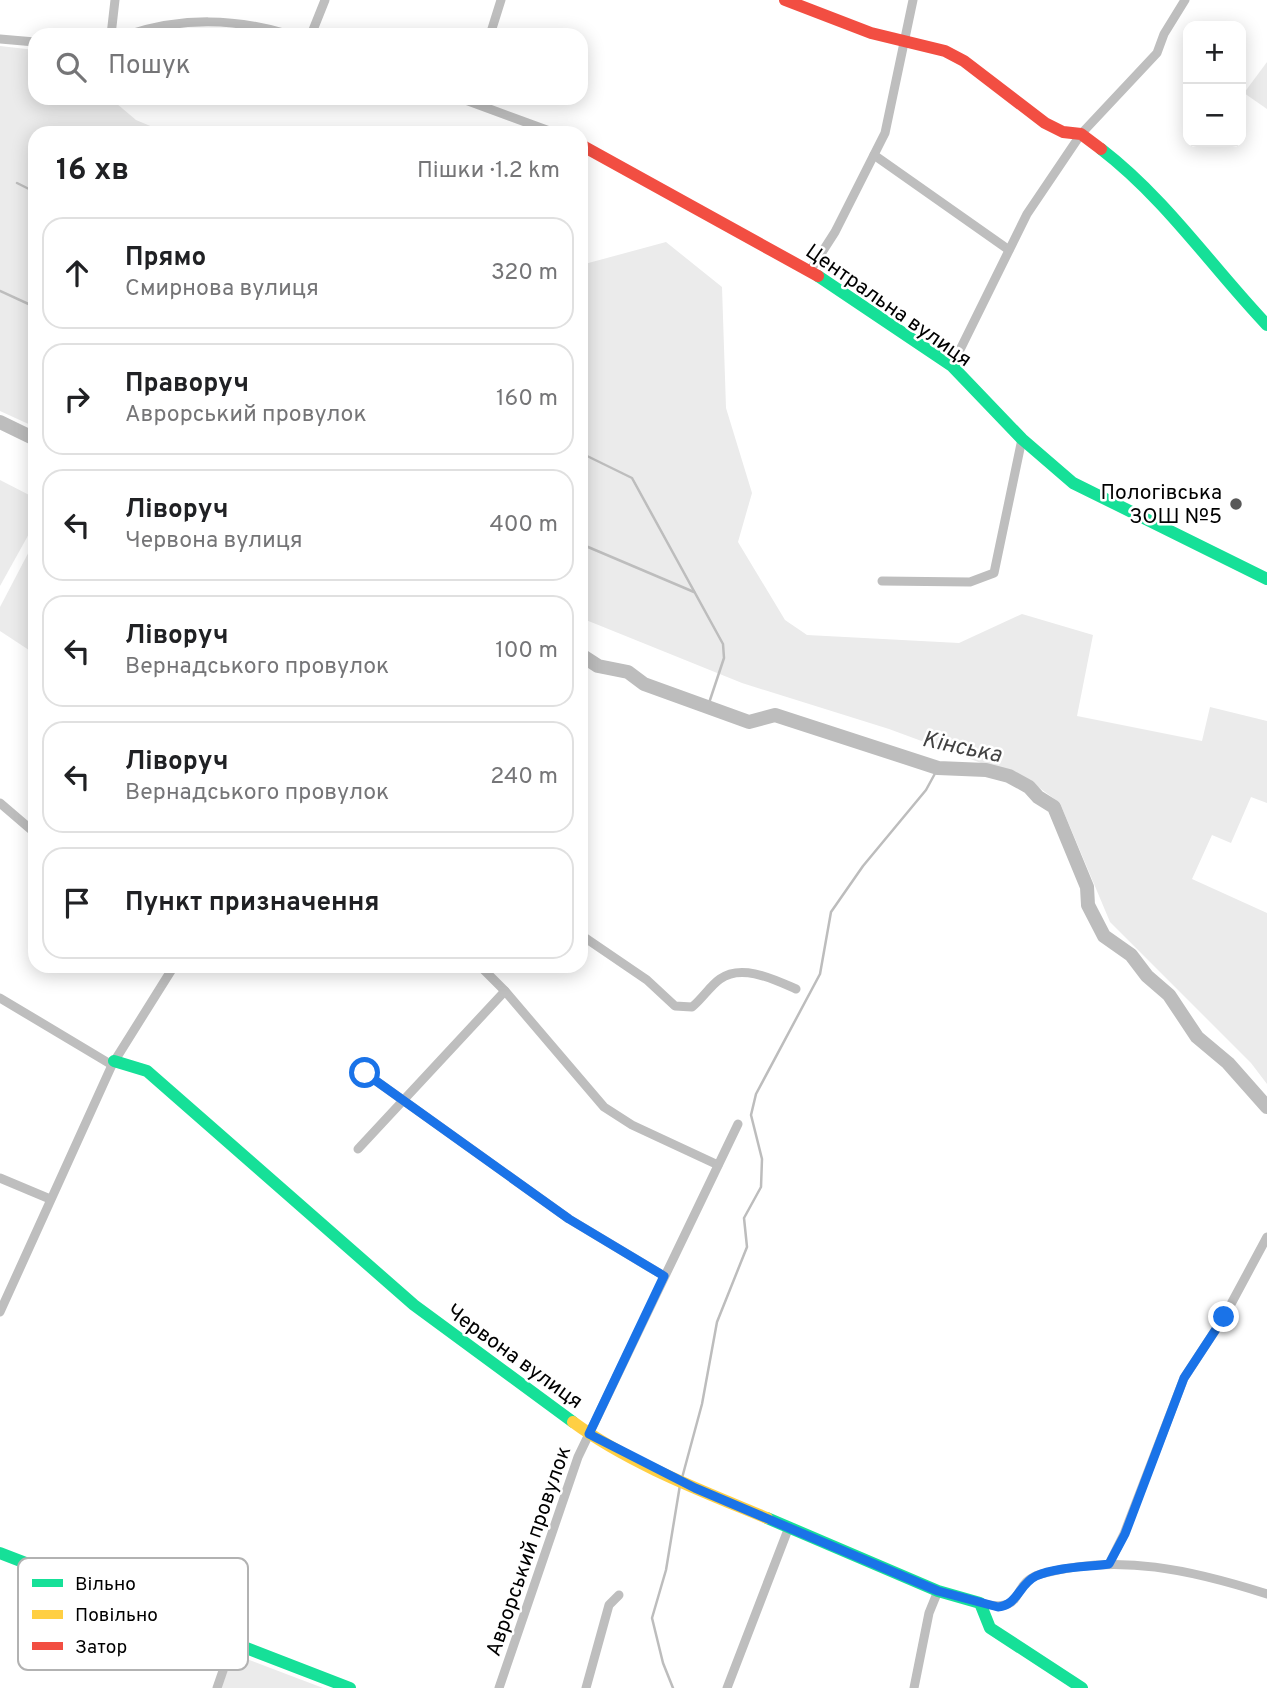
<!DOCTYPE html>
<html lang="uk">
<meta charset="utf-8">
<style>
body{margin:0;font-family:Overpass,sans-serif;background:#f2f2f2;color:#202124}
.controls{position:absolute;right:21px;top:21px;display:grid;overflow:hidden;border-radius:14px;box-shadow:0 4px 18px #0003}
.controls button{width:63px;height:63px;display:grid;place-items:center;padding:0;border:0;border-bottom:2px solid #e0e0e0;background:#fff;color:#202124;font:35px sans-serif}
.stop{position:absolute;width:21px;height:21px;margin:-16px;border:5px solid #1a73e8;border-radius:50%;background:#fff}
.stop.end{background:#1a73e8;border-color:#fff;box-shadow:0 2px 7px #0008}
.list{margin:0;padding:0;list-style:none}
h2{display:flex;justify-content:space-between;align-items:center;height:91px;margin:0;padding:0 28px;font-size:30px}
h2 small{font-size:23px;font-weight:400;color:#757577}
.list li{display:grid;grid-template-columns:46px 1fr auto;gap:21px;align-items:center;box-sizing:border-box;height:112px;margin:0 14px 14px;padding:0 14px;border:2px solid #e0e0e0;border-radius:21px}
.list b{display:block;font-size:26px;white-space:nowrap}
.list p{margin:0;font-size:23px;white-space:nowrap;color:#757577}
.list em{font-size:23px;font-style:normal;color:#757577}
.icon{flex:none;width:38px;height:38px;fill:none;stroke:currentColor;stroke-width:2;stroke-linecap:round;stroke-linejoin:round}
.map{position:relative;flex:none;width:1267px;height:1688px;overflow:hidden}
.search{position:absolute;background:#fff;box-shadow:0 4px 18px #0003;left:28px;top:28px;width:560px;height:77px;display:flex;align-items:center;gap:18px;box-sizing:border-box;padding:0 24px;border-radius:21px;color:#757577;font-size:26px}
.panel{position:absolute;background:#fff;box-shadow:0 4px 18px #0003;left:28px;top:126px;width:560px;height:847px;border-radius:21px}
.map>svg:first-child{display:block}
</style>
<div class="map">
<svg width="1267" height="1688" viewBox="0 0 1267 1688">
<rect width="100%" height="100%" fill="#fff"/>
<g fill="#ebebeb">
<path d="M0,46L35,50V98H110L136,120L167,133H35V427L0,411Z"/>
<path d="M1267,62V109L1244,93Z"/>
<path d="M666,242L722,287L726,408L752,493L738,542L785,620L807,635L959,643L1022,614L1093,635L1077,716L1202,741L1210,707L1267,721V803L1251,797L1231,843L1212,835L1192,879L1267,913V1084L1251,1063L1110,922L1060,803L1030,781L889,729L742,683L581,618V265Z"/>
<path d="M0,480L35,498V523L0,586Z"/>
<path d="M35,540V654L0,631V607Z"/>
<path d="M234,1654L323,1688H221Z"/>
</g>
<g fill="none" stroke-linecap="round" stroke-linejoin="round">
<g stroke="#bdbdbd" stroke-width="2.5">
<path d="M17,183L35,192"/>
<path d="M0,291L35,307"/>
<path d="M581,453L632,478L723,644L724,658L708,706"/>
<path d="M581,544L694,592"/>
<path d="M682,1478L702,1404L717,1322L747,1247L744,1218L761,1187L762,1159L751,1115L756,1094L820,974L831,912L863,866L926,790L938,768"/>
<path d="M673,1688L663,1663L652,1618L666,1570L680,1485"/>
</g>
<g stroke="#bdbdbd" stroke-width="14">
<path d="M0,422L35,439"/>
<path d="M581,655L598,666L628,672L644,684L749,722L775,715L938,768L986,770L1009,776L1029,787L1038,797L1054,807L1087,887L1088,905L1104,936L1131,955L1147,976L1169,995L1197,1037L1228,1063L1267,1107"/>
</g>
<g stroke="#bebebe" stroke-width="9">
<path d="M111,35L115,0"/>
<path d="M127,35C183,17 234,18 291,35"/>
<path d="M311,35L325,0"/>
<path d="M490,35L501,0"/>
<path d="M0,39L35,42"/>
<path d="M460,98L555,133"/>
<path d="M874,155L1009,250"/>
<path d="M810,271L835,232L885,133L913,0"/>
<path d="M952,366L1027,214L1081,134L1157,53L1164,34L1185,0"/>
<path d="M882,581L970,582L994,573L1022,439"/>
<path d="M0,803L35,833"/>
<path d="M581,935L647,980L675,1006L692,1007C702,999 710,986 720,979C742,963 775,980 796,989"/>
<path d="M480,966L505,991L604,1107L632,1125L718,1165"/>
<path d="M0,998L112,1065"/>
<path d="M365,1073L569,1219L664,1276"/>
<path d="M358,1149L505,991"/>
<path d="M0,1178L50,1199"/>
<path d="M0,1312L112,1065L174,966"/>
<path d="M1109,1564L1124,1534L1184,1378L1224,1317L1267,1237"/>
<path d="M980,1603C1029,1615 1008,1583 1041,1574C1119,1553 1192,1570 1267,1594"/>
<path d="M217,1688L233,1642"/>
<path d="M499,1688L578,1457L738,1124"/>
<path d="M586,1688L609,1605L619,1595"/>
<path d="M727,1688L789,1527"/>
<path d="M914,1688L929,1613L938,1591"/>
</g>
<g stroke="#16e098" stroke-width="12">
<path d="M1101,149C1166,199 1211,266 1267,325"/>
<path d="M818,276L952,366L1022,439L1073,483L1267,579"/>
<path d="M114,1061L147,1071L414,1305L573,1422"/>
<path d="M767,1518L938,1591L980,1603L990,1628L1082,1688"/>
<path d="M0,1553L350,1688"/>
</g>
<path stroke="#ffcf43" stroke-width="12" d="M573,1422C630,1464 702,1491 767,1518"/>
<g stroke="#f24e42" stroke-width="12">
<path d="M785,0L871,33L945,51L964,61L1045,123L1063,132L1081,134L1101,149"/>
<path d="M581,145L818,276"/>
</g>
</g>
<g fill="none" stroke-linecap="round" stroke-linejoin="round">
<path stroke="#1a73e8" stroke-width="9" d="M365,1073L569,1219L664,1276L589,1434L695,1488L938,1591L998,1607C1018,1605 1019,1584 1036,1576C1056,1567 1087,1567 1109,1564L1125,1534L1184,1378L1224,1317"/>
</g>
<circle fill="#595959" stroke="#fff" stroke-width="2.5" cx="1236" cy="504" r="7"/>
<g text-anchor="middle" stroke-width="5" stroke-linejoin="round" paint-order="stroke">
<g font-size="21" fill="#000" stroke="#fff">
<text transform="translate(889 305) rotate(35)" y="7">Центральна вулиця</text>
<text transform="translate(515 1356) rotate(36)" y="7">Червона вулиця</text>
<text transform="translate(528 1551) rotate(-71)" y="7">Аврорський провулок</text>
</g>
<g font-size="21" fill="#000" stroke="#fff" text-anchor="end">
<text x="1222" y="499">Пологівська<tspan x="1222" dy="24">ЗОШ №5</tspan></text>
</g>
<g font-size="23" font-style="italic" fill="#424242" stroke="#fff">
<text transform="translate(962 746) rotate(12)" y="8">Кінська</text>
</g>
</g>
<rect x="18" y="1558" width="230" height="112" rx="10" fill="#fff" stroke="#b2b2b2" stroke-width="2"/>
<rect x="32" y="1579" width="31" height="8" fill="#16e098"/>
<rect x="32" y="1610" width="31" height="9" fill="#ffcf43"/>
<rect x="32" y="1642" width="31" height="8" fill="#f24e42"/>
<g font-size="19" fill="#000">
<text x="75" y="1590">Вільно</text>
<text x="75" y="1621">Повільно</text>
<text x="75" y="1653">Затор</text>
</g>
</svg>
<div class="controls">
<button>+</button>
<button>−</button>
</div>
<div class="stop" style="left:365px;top:1073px"></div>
<div class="stop end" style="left:1224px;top:1317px"></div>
<div class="search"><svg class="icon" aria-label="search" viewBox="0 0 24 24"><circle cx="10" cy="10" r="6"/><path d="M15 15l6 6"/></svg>Пошук</div>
<section class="panel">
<h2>16 хв<small>Пішки · 1.2 km</small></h2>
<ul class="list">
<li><svg class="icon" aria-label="ahead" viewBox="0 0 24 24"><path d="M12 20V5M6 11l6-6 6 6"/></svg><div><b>Прямо</b><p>Смирнова вулиця</p></div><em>320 m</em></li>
<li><svg class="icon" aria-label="right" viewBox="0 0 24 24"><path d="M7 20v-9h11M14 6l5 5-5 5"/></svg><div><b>Праворуч</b><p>Аврорський провулок</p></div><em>160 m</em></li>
<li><svg class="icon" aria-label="left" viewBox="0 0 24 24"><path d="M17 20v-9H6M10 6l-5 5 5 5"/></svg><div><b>Ліворуч</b><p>Червона вулиця</p></div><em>400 m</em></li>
<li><svg class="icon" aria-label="left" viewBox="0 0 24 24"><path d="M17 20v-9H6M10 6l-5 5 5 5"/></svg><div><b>Ліворуч</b><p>Вернадського провулок</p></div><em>100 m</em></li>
<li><svg class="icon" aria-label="left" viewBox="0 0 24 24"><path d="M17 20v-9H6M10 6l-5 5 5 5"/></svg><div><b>Ліворуч</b><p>Вернадського провулок</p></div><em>240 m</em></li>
<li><svg class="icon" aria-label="arrive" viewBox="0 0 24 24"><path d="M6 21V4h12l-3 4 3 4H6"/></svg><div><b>Пункт призначення</b></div></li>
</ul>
</section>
</div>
